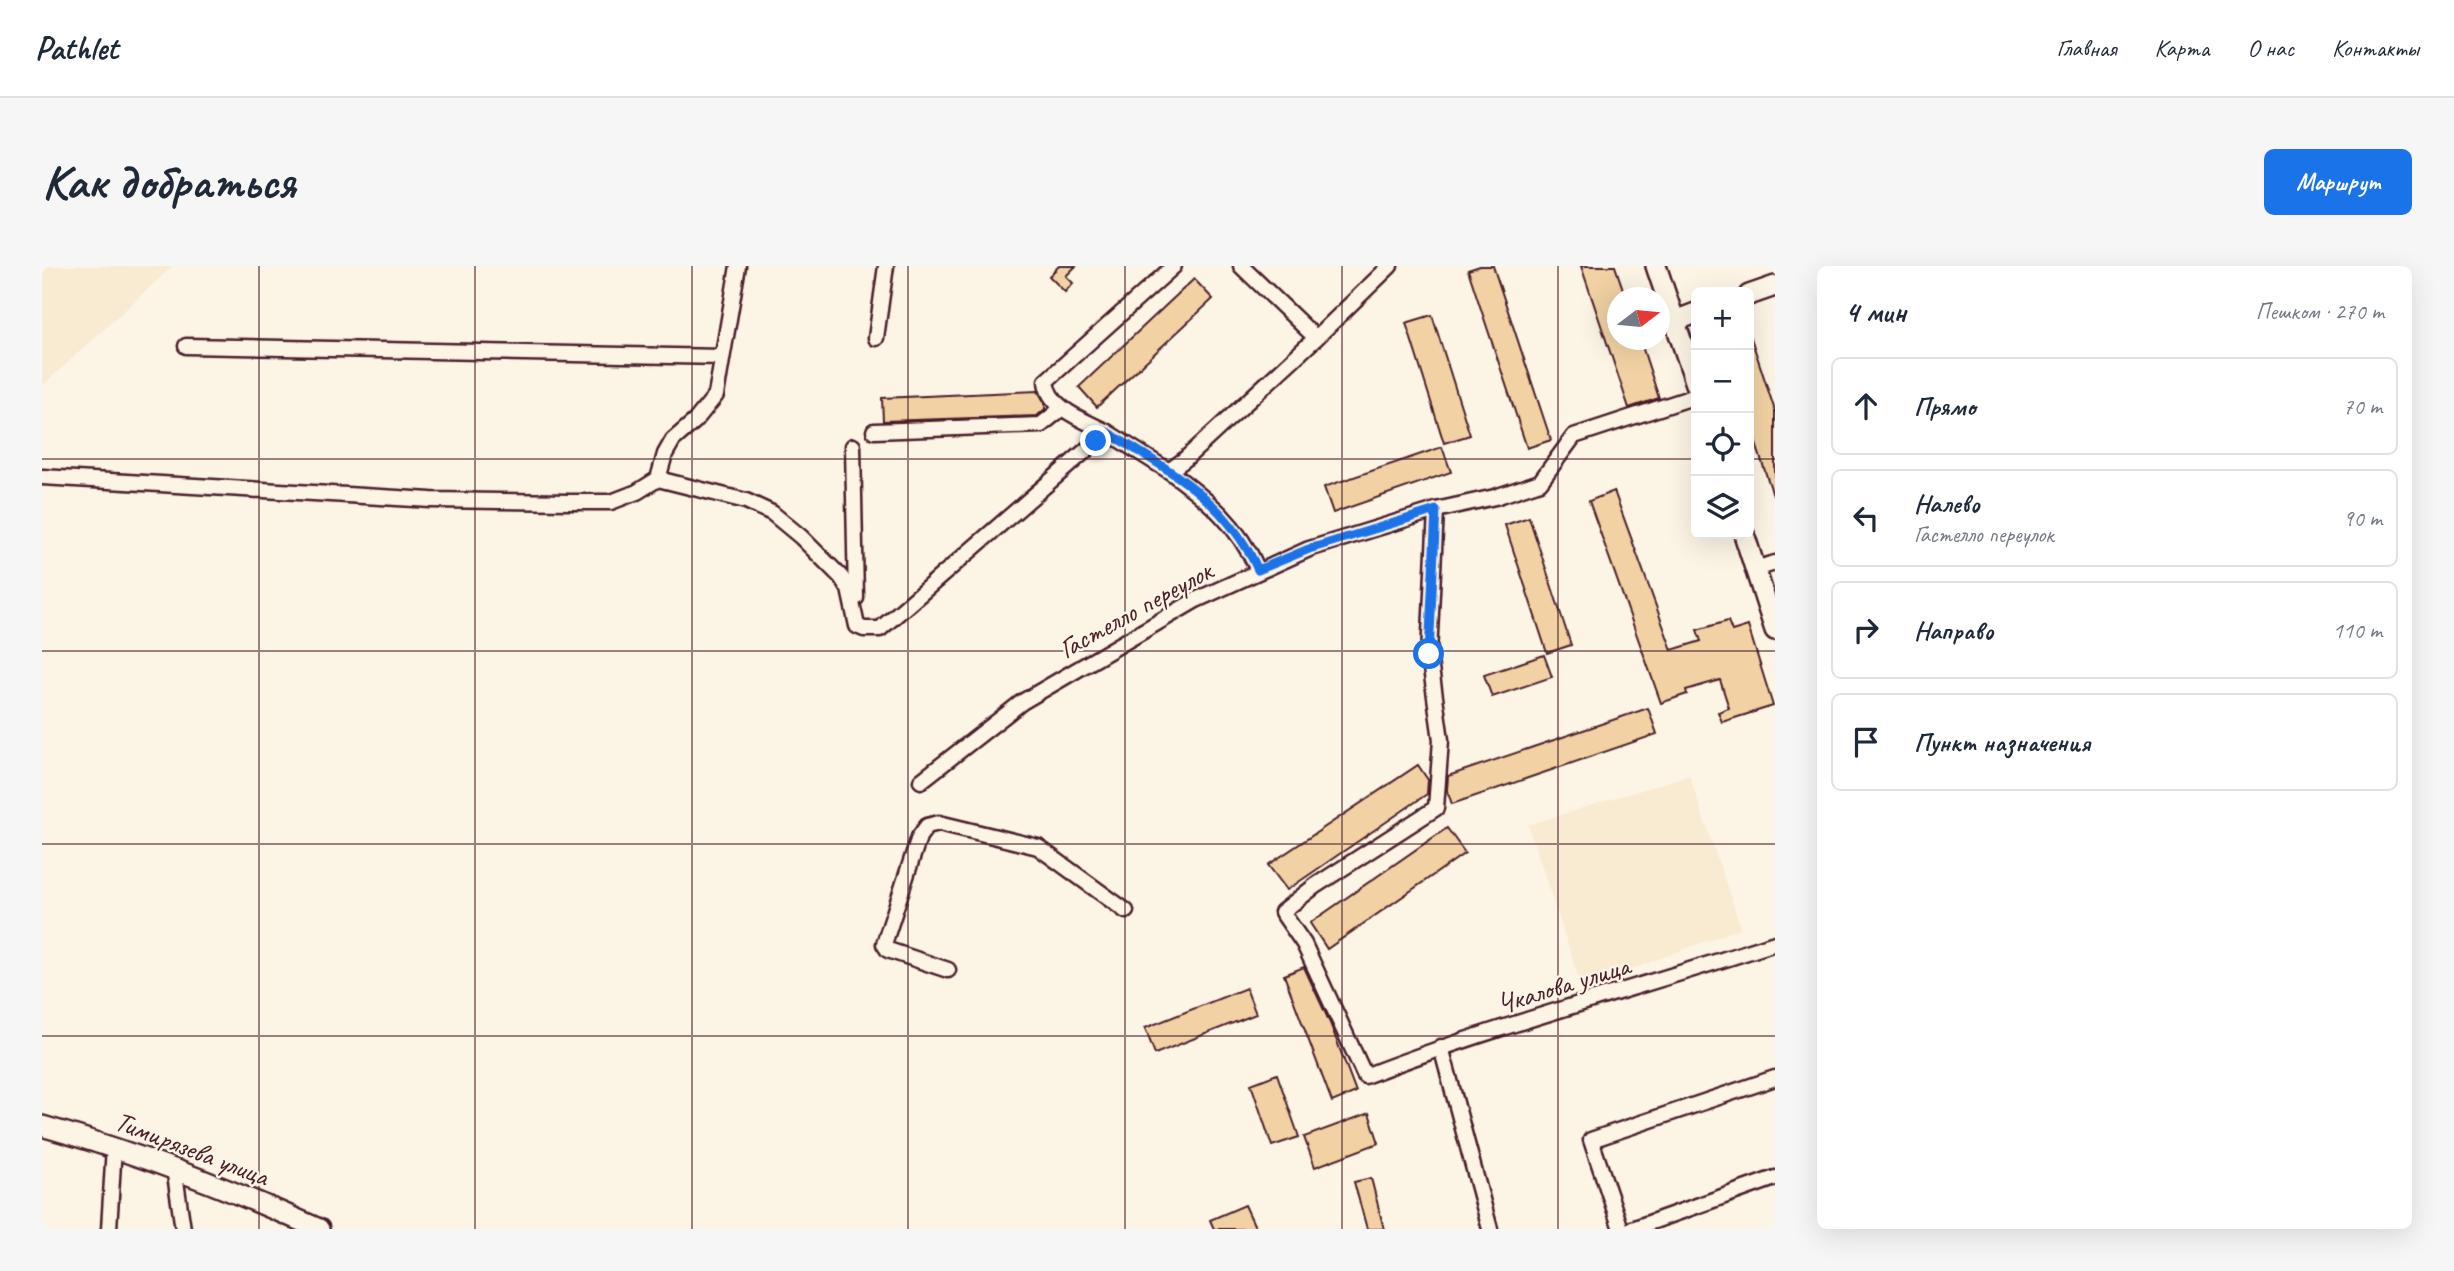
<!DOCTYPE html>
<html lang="ru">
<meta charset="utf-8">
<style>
body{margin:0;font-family:Caveat,sans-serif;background:#f6f6f7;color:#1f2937}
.controls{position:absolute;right:21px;top:21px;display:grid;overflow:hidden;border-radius:10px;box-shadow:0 7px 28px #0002}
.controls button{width:63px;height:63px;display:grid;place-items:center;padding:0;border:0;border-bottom:2px solid #e0e1e3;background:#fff;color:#1f2937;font:35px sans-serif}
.compass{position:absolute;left:1565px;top:21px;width:63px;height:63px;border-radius:50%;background:#fff;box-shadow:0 7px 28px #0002;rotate:74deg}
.stop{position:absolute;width:21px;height:21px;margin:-16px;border:5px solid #1a73e8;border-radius:50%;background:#fff}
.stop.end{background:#1a73e8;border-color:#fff;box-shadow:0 2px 7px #0008}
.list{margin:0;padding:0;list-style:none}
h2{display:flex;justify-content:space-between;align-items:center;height:91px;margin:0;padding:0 28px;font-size:30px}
h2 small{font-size:23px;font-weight:400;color:#747a83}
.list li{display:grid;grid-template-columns:46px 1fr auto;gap:21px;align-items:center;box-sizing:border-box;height:98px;margin:0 14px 14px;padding:0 14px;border:2px solid #e0e1e3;border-radius:10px}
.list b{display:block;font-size:26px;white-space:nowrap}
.list p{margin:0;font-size:23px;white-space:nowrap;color:#747a83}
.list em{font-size:23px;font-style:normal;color:#747a83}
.icon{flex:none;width:38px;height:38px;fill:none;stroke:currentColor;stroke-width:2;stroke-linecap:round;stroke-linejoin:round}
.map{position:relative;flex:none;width:1733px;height:963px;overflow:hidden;border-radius:10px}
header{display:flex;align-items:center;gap:42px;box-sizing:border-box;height:98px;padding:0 35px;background:#fff;border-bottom:2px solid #e0e1e3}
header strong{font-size:33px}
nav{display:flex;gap:38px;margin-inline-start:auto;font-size:24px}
.intro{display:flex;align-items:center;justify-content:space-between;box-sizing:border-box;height:168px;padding:0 42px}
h1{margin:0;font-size:49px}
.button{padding:18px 32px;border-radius:10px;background:#1a73e8;color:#fff;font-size:24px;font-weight:700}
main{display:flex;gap:42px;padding:0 42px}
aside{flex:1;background:#fff;border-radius:10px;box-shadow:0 7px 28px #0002}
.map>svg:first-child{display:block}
</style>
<header>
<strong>Pathlet</strong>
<nav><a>Главная</a><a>Карта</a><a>О нас</a><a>Контакты</a></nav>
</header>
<div class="intro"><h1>Как добраться</h1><a class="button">Маршрут</a></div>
<main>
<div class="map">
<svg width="1733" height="963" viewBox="0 0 1733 963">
<rect width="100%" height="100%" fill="#fcf5e5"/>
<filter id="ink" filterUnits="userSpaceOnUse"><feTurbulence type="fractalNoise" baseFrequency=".0143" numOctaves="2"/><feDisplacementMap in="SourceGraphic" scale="14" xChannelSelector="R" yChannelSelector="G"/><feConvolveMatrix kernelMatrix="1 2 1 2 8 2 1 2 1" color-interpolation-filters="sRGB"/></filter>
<g filter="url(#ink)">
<g fill="#f9ead2">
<path d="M0,0H131L0,120Z"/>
<path d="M1647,509L1699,662L1540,722L1486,559Z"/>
</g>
<g fill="#f2d2a4" stroke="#4a1f2b" stroke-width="2">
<path d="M1017,0H1034L1024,10L1031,17L1023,26L1007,10Z"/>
<path d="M1438,0H1451L1509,174L1485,182L1426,4Z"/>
<path d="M1539,0H1573L1584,32H1576V74H1598L1617,132L1587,142Z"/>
<path d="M1152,13L1171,33L1055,141L1037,121Z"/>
<path d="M1390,49L1428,169L1402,177L1364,57Z"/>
<path d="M1709,72L1733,145V229H1731L1707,157V73Z"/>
<path d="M996,125L1003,137V143L995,150L841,155L840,132Z"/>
<path d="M1400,181L1409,206L1291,247L1282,221Z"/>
<path d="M1572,225L1630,384L1659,375L1655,364L1686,355L1690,365L1706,360L1731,440L1680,456L1676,446L1687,442L1678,414L1644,424L1645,428L1619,437L1547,235Z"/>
<path d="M1487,251L1529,379L1505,387L1463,259Z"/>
<path d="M1502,389L1510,411L1450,431L1442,409Z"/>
<path d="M1606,442L1615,468L1410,538L1405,524L1406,510Z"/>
<path d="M1376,499L1386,514L1385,528L1245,624L1226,599Z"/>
<path d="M1405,562L1423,587L1285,683L1268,657Z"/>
<path d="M1262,701L1288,757L1314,826L1290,836L1242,709Z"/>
<path d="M1204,722L1214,748L1113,788L1103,762Z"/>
<path d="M1235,808L1257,871L1230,880L1209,818Z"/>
<path d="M1327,847L1337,877L1273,901L1262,871Z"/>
<path d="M1329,912L1342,963H1325L1312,916Z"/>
<path d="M1203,939L1214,963H1172L1168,954Z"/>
</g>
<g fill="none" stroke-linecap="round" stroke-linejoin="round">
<g stroke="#4a1f2b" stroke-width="19">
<g id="street">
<path d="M1199,0L1274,72L1142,194L1127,205C1167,235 1195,257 1216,304"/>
<path d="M834,72L844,0"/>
<path d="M1274,72L1348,0"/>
<path d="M144,80L680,91"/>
<path d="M832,165L999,159L1020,142"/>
<path d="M1065,166C1044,155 1006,143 1004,115L1132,0"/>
<path d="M811,180L814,332"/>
<path d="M0,211L389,234L528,236H569L595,226L616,213L704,235L730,247L759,271L799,311L807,323L815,360L822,363H838L1065,166L1127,205"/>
<path d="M616,213L623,188L631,174L653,155L674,129L696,0"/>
<path d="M1394,244L1387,388L1399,474L1394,542L1273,620L1240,646L1262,678L1323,810C1457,758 1597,722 1733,677"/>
<path d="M1713,303L1733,297"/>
<path d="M879,515L980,436L1154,334L1267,283L1394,244L1453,231L1498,216L1532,170L1654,130"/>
<path d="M906,704L846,684L842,678L877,571L885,560L897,557L996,581L1084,645"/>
<path d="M1399,781L1448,963"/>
<path d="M132,902L141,963"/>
<path d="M67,963L72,880"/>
<path d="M1579,963L1549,874L1733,812"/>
<path d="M1590,963L1733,912"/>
</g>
</g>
<g stroke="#4a1f2b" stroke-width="24">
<g id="secondary">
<path d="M1614,0L1654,118"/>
<path d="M1707,29L1733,20"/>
<path d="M1633,55L1654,47"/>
<path d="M1702,268L1733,364"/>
<path d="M0,860C96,887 186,922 277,963"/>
</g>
</g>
<use href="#street" stroke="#fcf5e5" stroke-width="14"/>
<use href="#secondary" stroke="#fcf5e5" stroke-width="19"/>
</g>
</g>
<g fill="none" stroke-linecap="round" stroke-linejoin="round" filter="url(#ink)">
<path stroke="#1a73e8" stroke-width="9" d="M1054,175L1065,166C1128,205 1184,233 1216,304L1267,283L1394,244L1387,388"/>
</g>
<path fill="none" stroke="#4a1f2b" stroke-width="2" stroke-opacity="0.55" d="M217,0V963M433,0V963M650,0V963M866,0V963M1083,0V963M1300,0V963M1516,0V963M0,193H1654M1707,193H1733M0,385H1733M0,578H1733M0,770H1733"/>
<g text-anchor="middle" stroke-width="5" stroke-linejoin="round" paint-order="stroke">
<g font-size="28" fill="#4a1f2b" stroke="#fcf5e5">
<text transform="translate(1093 343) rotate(-29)" y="10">Гастелло переулок</text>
<text transform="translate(1521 718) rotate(-17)" y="10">Чкалова улица</text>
<text transform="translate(150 882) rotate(21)" y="10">Тимирязева улица</text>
</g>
</g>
</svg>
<div class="controls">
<button>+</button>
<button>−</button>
<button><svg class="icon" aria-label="locate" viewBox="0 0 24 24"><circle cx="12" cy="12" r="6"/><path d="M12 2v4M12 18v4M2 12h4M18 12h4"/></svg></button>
<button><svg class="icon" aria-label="layers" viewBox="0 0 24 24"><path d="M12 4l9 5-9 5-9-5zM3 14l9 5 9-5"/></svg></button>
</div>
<svg class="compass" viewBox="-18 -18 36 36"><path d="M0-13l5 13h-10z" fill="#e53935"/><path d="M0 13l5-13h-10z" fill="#747a83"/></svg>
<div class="stop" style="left:1387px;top:388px"></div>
<div class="stop end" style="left:1054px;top:175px"></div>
</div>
<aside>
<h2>4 мин<small>Пешком · 270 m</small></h2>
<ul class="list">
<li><svg class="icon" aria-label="ahead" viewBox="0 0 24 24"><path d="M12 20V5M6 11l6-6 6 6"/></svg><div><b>Прямо</b></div><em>70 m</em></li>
<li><svg class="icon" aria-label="left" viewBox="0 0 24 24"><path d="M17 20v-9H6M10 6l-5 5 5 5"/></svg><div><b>Налево</b><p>Гастелло переулок</p></div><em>90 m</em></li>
<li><svg class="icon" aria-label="right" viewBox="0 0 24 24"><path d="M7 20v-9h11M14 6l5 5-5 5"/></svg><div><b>Направо</b></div><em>110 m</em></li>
<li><svg class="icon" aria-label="arrive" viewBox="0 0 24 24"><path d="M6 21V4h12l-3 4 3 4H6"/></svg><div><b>Пункт назначения</b></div></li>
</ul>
</aside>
</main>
